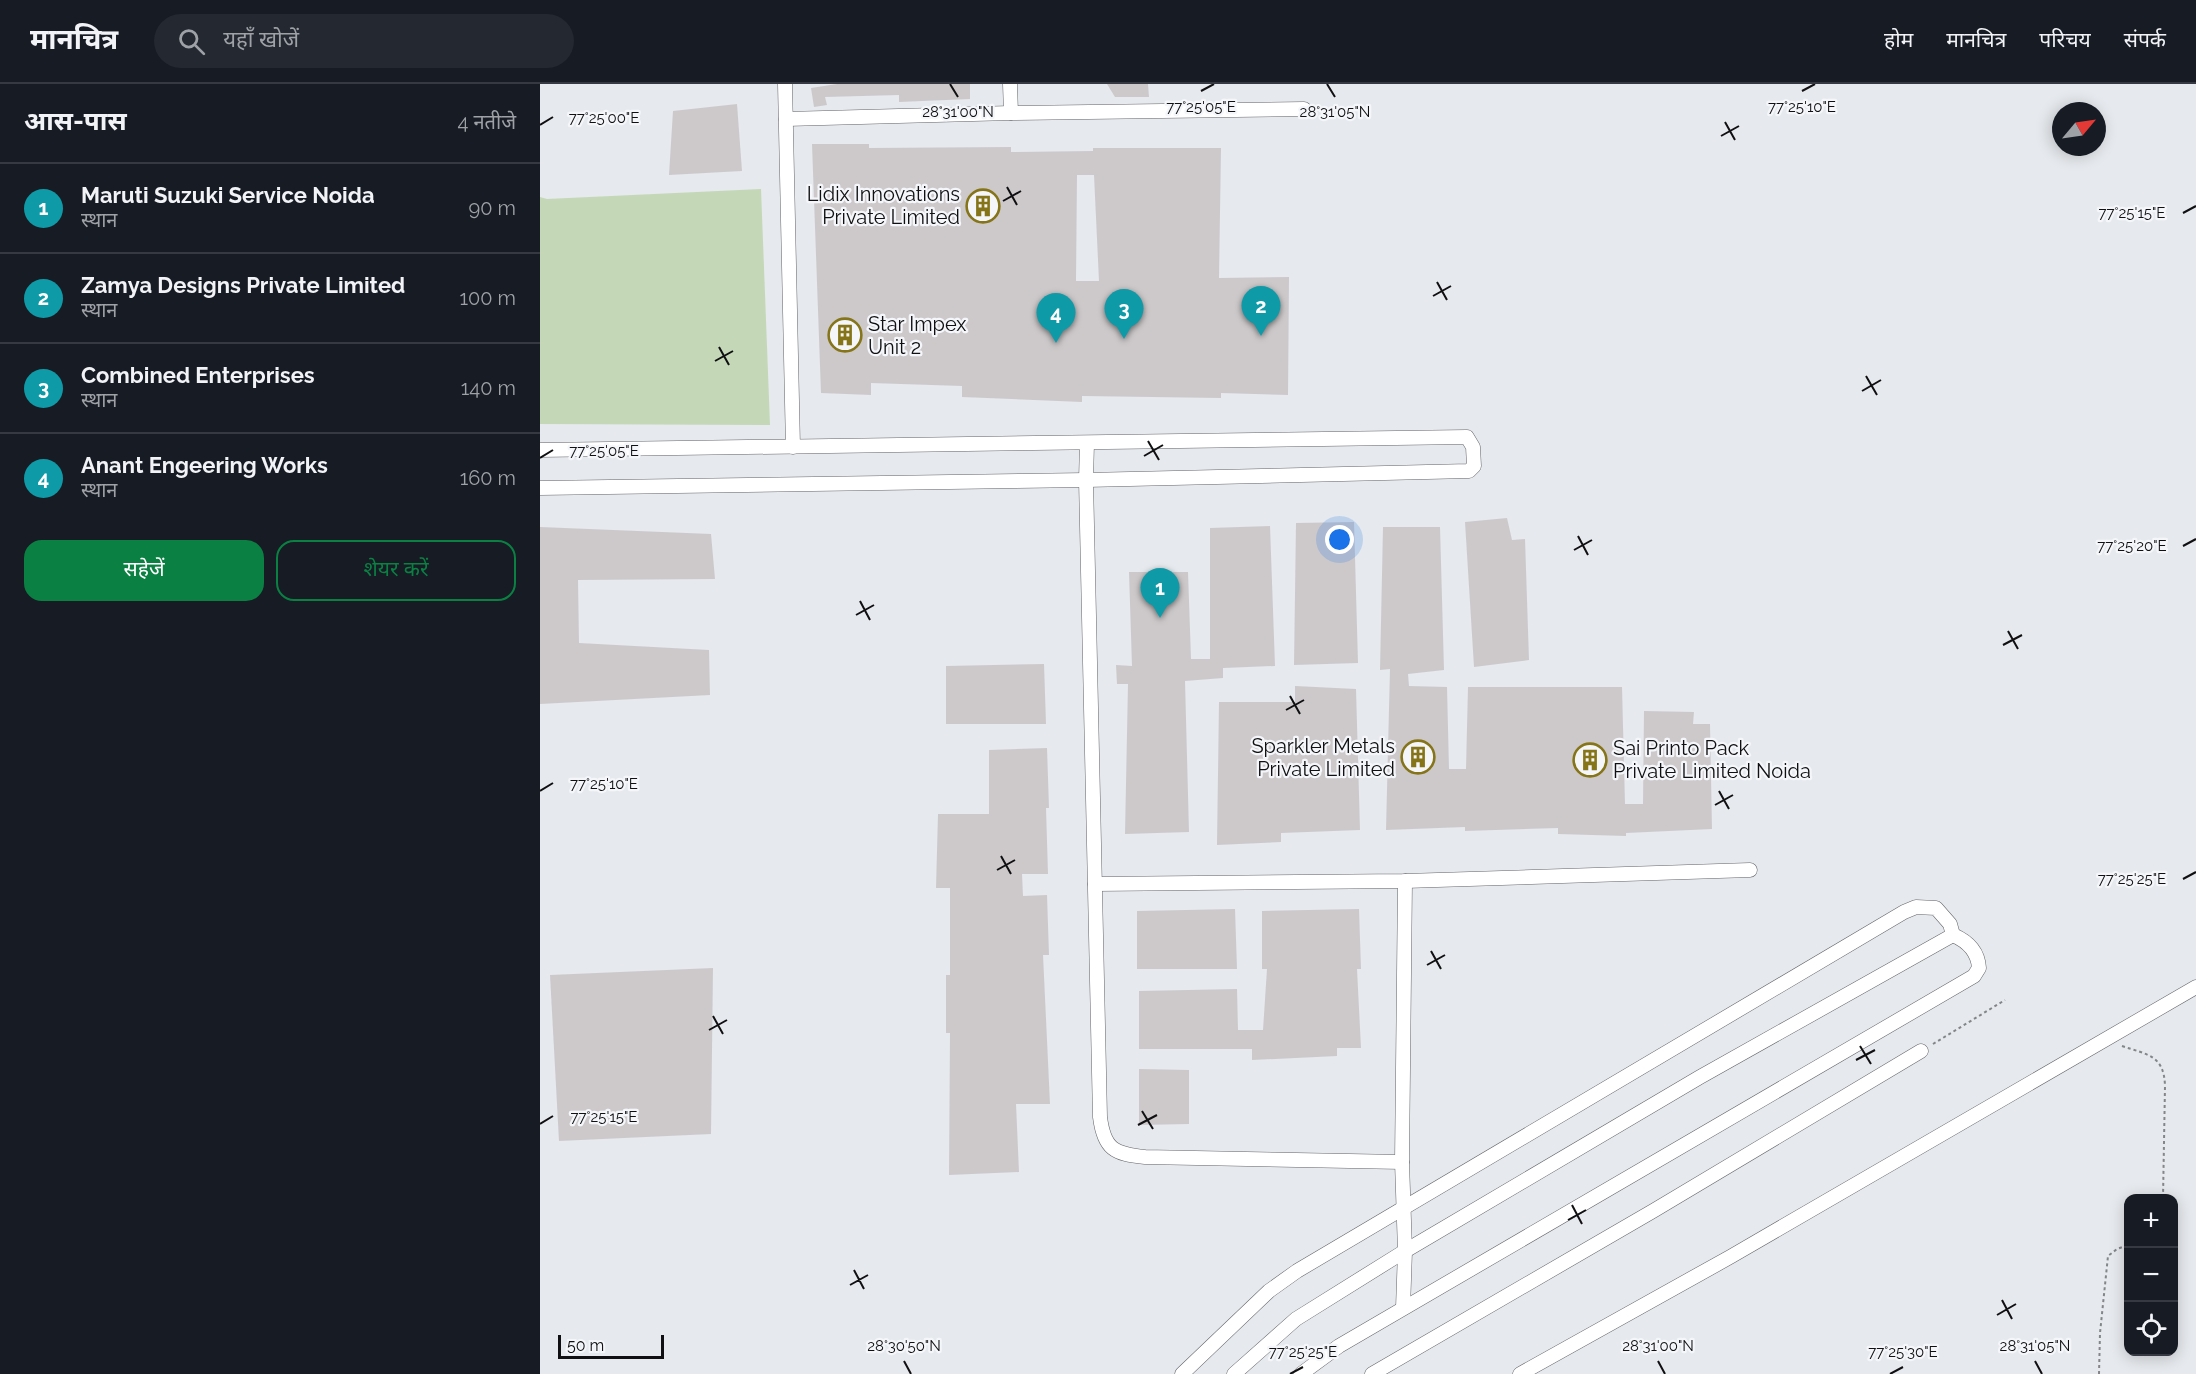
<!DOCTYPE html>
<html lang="hi">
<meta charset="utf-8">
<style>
body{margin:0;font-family:Raleway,"Noto Sans Devanagari",sans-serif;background:#242831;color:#f1f3f6}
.controls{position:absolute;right:18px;bottom:18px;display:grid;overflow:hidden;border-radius:12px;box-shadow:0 3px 15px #0003}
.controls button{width:54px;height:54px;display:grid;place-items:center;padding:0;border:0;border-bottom:2px solid #363941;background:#171b24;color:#f1f3f6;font:30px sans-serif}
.compass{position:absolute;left:1512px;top:18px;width:54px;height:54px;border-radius:50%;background:#171b24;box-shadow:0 3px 15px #0003;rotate:61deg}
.scale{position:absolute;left:18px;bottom:15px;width:106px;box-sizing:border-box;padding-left:6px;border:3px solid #101012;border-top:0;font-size:16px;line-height:21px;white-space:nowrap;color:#101012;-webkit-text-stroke:4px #f4f6fa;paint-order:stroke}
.you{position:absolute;left:800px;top:456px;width:21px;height:21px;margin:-15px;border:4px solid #fff;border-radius:50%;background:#1a73e8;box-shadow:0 0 0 9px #1a73e833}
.badge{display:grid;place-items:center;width:39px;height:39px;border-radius:50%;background:#0b8043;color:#fff;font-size:20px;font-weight:700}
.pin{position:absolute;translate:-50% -50px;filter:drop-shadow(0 2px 3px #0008)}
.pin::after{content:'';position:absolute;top:32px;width:21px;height:18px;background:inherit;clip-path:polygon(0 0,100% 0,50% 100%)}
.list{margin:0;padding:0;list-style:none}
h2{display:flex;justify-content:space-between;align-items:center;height:78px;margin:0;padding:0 24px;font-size:26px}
h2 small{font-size:20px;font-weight:400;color:#9ea1a6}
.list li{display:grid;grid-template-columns:39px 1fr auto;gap:18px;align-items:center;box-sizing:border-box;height:90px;padding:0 24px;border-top:2px solid #363941}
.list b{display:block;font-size:22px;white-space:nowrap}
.list p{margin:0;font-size:20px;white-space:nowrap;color:#9ea1a6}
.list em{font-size:20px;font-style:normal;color:#9ea1a6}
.actions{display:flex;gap:12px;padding:18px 24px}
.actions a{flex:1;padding:14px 0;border:2px solid #0b8043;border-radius:18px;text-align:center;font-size:21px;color:#0b8043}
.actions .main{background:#0b8043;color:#fff}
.icon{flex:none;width:33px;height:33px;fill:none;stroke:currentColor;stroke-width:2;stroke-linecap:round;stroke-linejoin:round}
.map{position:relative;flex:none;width:1656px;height:1290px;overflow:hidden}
header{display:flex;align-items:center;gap:36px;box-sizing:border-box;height:84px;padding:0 30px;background:#171b24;border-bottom:2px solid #363941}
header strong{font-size:28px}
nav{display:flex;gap:33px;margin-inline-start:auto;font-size:21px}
.search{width:420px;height:54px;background:#242831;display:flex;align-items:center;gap:15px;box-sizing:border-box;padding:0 21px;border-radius:33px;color:#9ea1a6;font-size:22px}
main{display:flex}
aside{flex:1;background:#171b24}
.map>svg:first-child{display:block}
</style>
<header>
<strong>मानचित्र</strong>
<div class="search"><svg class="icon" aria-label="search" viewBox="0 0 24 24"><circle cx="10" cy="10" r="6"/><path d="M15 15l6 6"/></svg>यहाँ खोजें</div>
<nav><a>होम</a><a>मानचित्र</a><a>परिचय</a><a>संपर्क</a></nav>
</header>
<main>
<aside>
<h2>आस-पास<small>4 नतीजे</small></h2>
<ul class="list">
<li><span class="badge" style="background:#0f9aa8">1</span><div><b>Maruti Suzuki Service Noida</b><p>स्थान</p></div><em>90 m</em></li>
<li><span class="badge" style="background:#0f9aa8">2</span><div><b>Zamya Designs Private Limited</b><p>स्थान</p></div><em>100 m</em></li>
<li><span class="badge" style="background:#0f9aa8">3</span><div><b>Combined Enterprises</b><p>स्थान</p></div><em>140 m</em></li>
<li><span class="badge" style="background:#0f9aa8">4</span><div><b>Anant Engeering Works</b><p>स्थान</p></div><em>160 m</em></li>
</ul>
<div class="actions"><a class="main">सहेजें</a><a>शेयर करें</a></div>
</aside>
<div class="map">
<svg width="1656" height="1290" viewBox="0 0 1656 1290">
<rect width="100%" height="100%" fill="#e6e9ed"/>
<path fill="#c4d8b7" d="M221,105L230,341L0,340V113L7,115Z"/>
<g fill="#cdc9cb" fill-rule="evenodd">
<path d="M297,0H430V15L359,18V11L285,13L287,21L274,23L271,4Z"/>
<path d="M567,0H608L609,13H575Z"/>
<path d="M197,20L202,87L129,91L133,27Z"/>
<path d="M272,60H329V64L471,63V68L553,67V64H681L679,194L749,193L748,311L681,309V314L542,312V318L422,313V302L331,299V311L281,309ZM537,91H554L559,197H536Z"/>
<path d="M967,434L972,456L985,455L989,576L934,583L925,438Z"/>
<path d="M814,438L818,579L754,581L756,439Z"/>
<path d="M730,442L735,582L683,584V594L645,597L649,748L585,750L588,600H577L576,581L592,582L589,488H648L651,575H670V444Z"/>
<path d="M0,443L171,450L175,495L38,496L39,559L169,566L170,611L0,620Z"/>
<path d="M843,443H900L904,586L868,590L869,602L907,603L909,685H926L928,603H1082L1085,720H1103L1104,627L1154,628L1153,640H1170L1172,745L1086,749V752L1018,750V744L925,747V743L846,746L850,585L840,586Z"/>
<path d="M504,580L506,640H406V582Z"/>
<path d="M755,602L816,605L820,746L741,749V758L677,761L679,618H755Z"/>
<path d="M507,664L509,724H506L508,790H482L483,812L507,811L509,871H503L510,1020H476L479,1088L409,1091L410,949H406V891H410V804H396L398,730H449V666Z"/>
<path d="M695,825L697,885H597V827Z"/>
<path d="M819,825L821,885H817L821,964H797V972L712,976V965H599V907L697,905L698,946H723L727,885H722V827Z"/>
<path d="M173,884L171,1050L19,1057L10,891Z"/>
<path d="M599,985L649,986V1040L599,1041Z"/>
</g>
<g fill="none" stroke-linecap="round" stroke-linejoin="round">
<g stroke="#636568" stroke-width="15">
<g id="minor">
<path d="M245,0L253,363"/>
<path d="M470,0L471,29"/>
<path d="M246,35L471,29L764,25"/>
<path d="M547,359L546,396L560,1033C564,1065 574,1070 605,1073L862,1078"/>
<path d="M0,366L927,353L933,363L934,382L929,387L546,396L0,404"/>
<path d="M555,800L865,797L1210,786"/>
<path d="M863,1224L865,1167L862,1078L865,797"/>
<path d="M642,1290L729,1207L757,1187L1364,828L1376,823L1396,824L1410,840L1413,851"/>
<path d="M694,1290L756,1235L865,1167L1160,993L1413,851"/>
<path d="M761,1290L799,1262L1434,892L1439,884C1438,867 1427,857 1413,851"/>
<path d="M832,1290L1113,1127L1381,967"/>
<path d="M980,1290L1190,1173L1656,903"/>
</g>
</g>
<g stroke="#838588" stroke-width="2" stroke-dasharray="3 3" stroke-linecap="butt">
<path d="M1393,960L1465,916"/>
<path d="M1582,962C1608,971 1624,971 1625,1002L1623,1114"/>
<path d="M1559,1290L1560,1249L1568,1172L1577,1165L1588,1161"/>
</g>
<use href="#minor" stroke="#fff" stroke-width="14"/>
</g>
<path fill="none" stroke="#101012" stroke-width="2" d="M410,0L418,13M787,0L795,13M661,7L674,0M1262,7L1275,0M1185,38L1195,56M0,41L13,33M1181,52L1199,42M467,103L477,121M463,117L481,107M1643,129L1656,122M897,198L907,216M893,212L911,202M179,263L189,281M175,277L193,267M1326,292L1337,311M1322,307L1341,296M608,357L619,376M604,372L623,361M0,374L13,366M1038,452L1048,471M1643,462L1656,455M1034,466L1052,456M320,517L330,536M316,531L334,521M1468,547L1478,565M1463,561L1482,551M750,612L760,630M746,626L764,616M0,707L13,699M1179,707L1189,725M1175,721L1193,711M461,772L471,790M457,786L475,776M1643,795L1656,788M891,867L901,885M887,881L905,871M173,932L183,950M169,946L187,936M1320,962L1331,980M1316,976L1335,966M602,1027L613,1045M0,1040L13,1032M598,1041L617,1031M1032,1121L1042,1140M1028,1136L1046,1126M314,1186L324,1205M310,1201L328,1191M1462,1216L1472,1235M1457,1231L1476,1220M364,1277L371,1290M1118,1277L1125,1290M1495,1277L1502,1290M750,1290L763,1283M1350,1290L1363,1283"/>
<defs>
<g id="building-ring" transform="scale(1.725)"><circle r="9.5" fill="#f4f6fa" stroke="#867518" stroke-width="1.5"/><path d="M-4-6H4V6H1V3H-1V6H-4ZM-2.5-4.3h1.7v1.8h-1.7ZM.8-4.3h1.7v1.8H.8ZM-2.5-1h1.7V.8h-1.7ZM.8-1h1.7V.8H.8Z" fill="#867518"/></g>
</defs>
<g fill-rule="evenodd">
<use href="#building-ring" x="443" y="122"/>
<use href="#building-ring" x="305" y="251"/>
<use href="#building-ring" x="878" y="673"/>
<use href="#building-ring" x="1050" y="676"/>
</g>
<g text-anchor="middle" stroke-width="4.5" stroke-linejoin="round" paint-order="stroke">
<g font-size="20" fill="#101012" stroke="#f4f6fa" text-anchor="end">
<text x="420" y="117">Lidix Innovations<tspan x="420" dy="23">Private Limited</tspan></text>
<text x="328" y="247" text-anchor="start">Star Impex<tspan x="328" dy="23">Unit 2</tspan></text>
<text x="855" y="669">Sparkler Metals<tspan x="855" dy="23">Private Limited</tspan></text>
<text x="1073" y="671" text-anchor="start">Sai Printo Pack<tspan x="1073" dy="23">Private Limited Noida</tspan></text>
</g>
</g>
<g font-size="15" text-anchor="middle" fill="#101012" stroke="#f4f6fa" stroke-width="4.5" stroke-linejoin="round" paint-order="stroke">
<text x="661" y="28">77°25'05"E</text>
<text x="1262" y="28">77°25'10"E</text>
<text x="418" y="33">28°31'00"N</text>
<text x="795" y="33">28°31'05"N</text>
<text x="64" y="39">77°25'00"E</text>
<text x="1592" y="134">77°25'15"E</text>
<text x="64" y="372">77°25'05"E</text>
<text x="1592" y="467">77°25'20"E</text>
<text x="64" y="705">77°25'10"E</text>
<text x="1592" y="800">77°25'25"E</text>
<text x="64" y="1038">77°25'15"E</text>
<text x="364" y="1267">28°30'50"N</text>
<text x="1118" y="1267">28°31'00"N</text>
<text x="1495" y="1267">28°31'05"N</text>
<text x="763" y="1273">77°25'25"E</text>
<text x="1363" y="1273">77°25'30"E</text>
</g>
</svg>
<div class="controls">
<button>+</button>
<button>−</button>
<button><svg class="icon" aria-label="locate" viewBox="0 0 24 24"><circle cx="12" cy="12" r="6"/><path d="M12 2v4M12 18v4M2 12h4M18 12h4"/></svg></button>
</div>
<svg class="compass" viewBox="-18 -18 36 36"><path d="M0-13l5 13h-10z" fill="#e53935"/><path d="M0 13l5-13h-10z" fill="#9ea1a6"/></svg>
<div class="scale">50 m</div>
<div class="you"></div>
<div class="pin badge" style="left:620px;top:534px;background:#0f9aa8">1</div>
<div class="pin badge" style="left:721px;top:252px;background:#0f9aa8">2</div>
<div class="pin badge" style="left:584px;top:255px;background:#0f9aa8">3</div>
<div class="pin badge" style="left:516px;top:259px;background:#0f9aa8">4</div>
</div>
</main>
